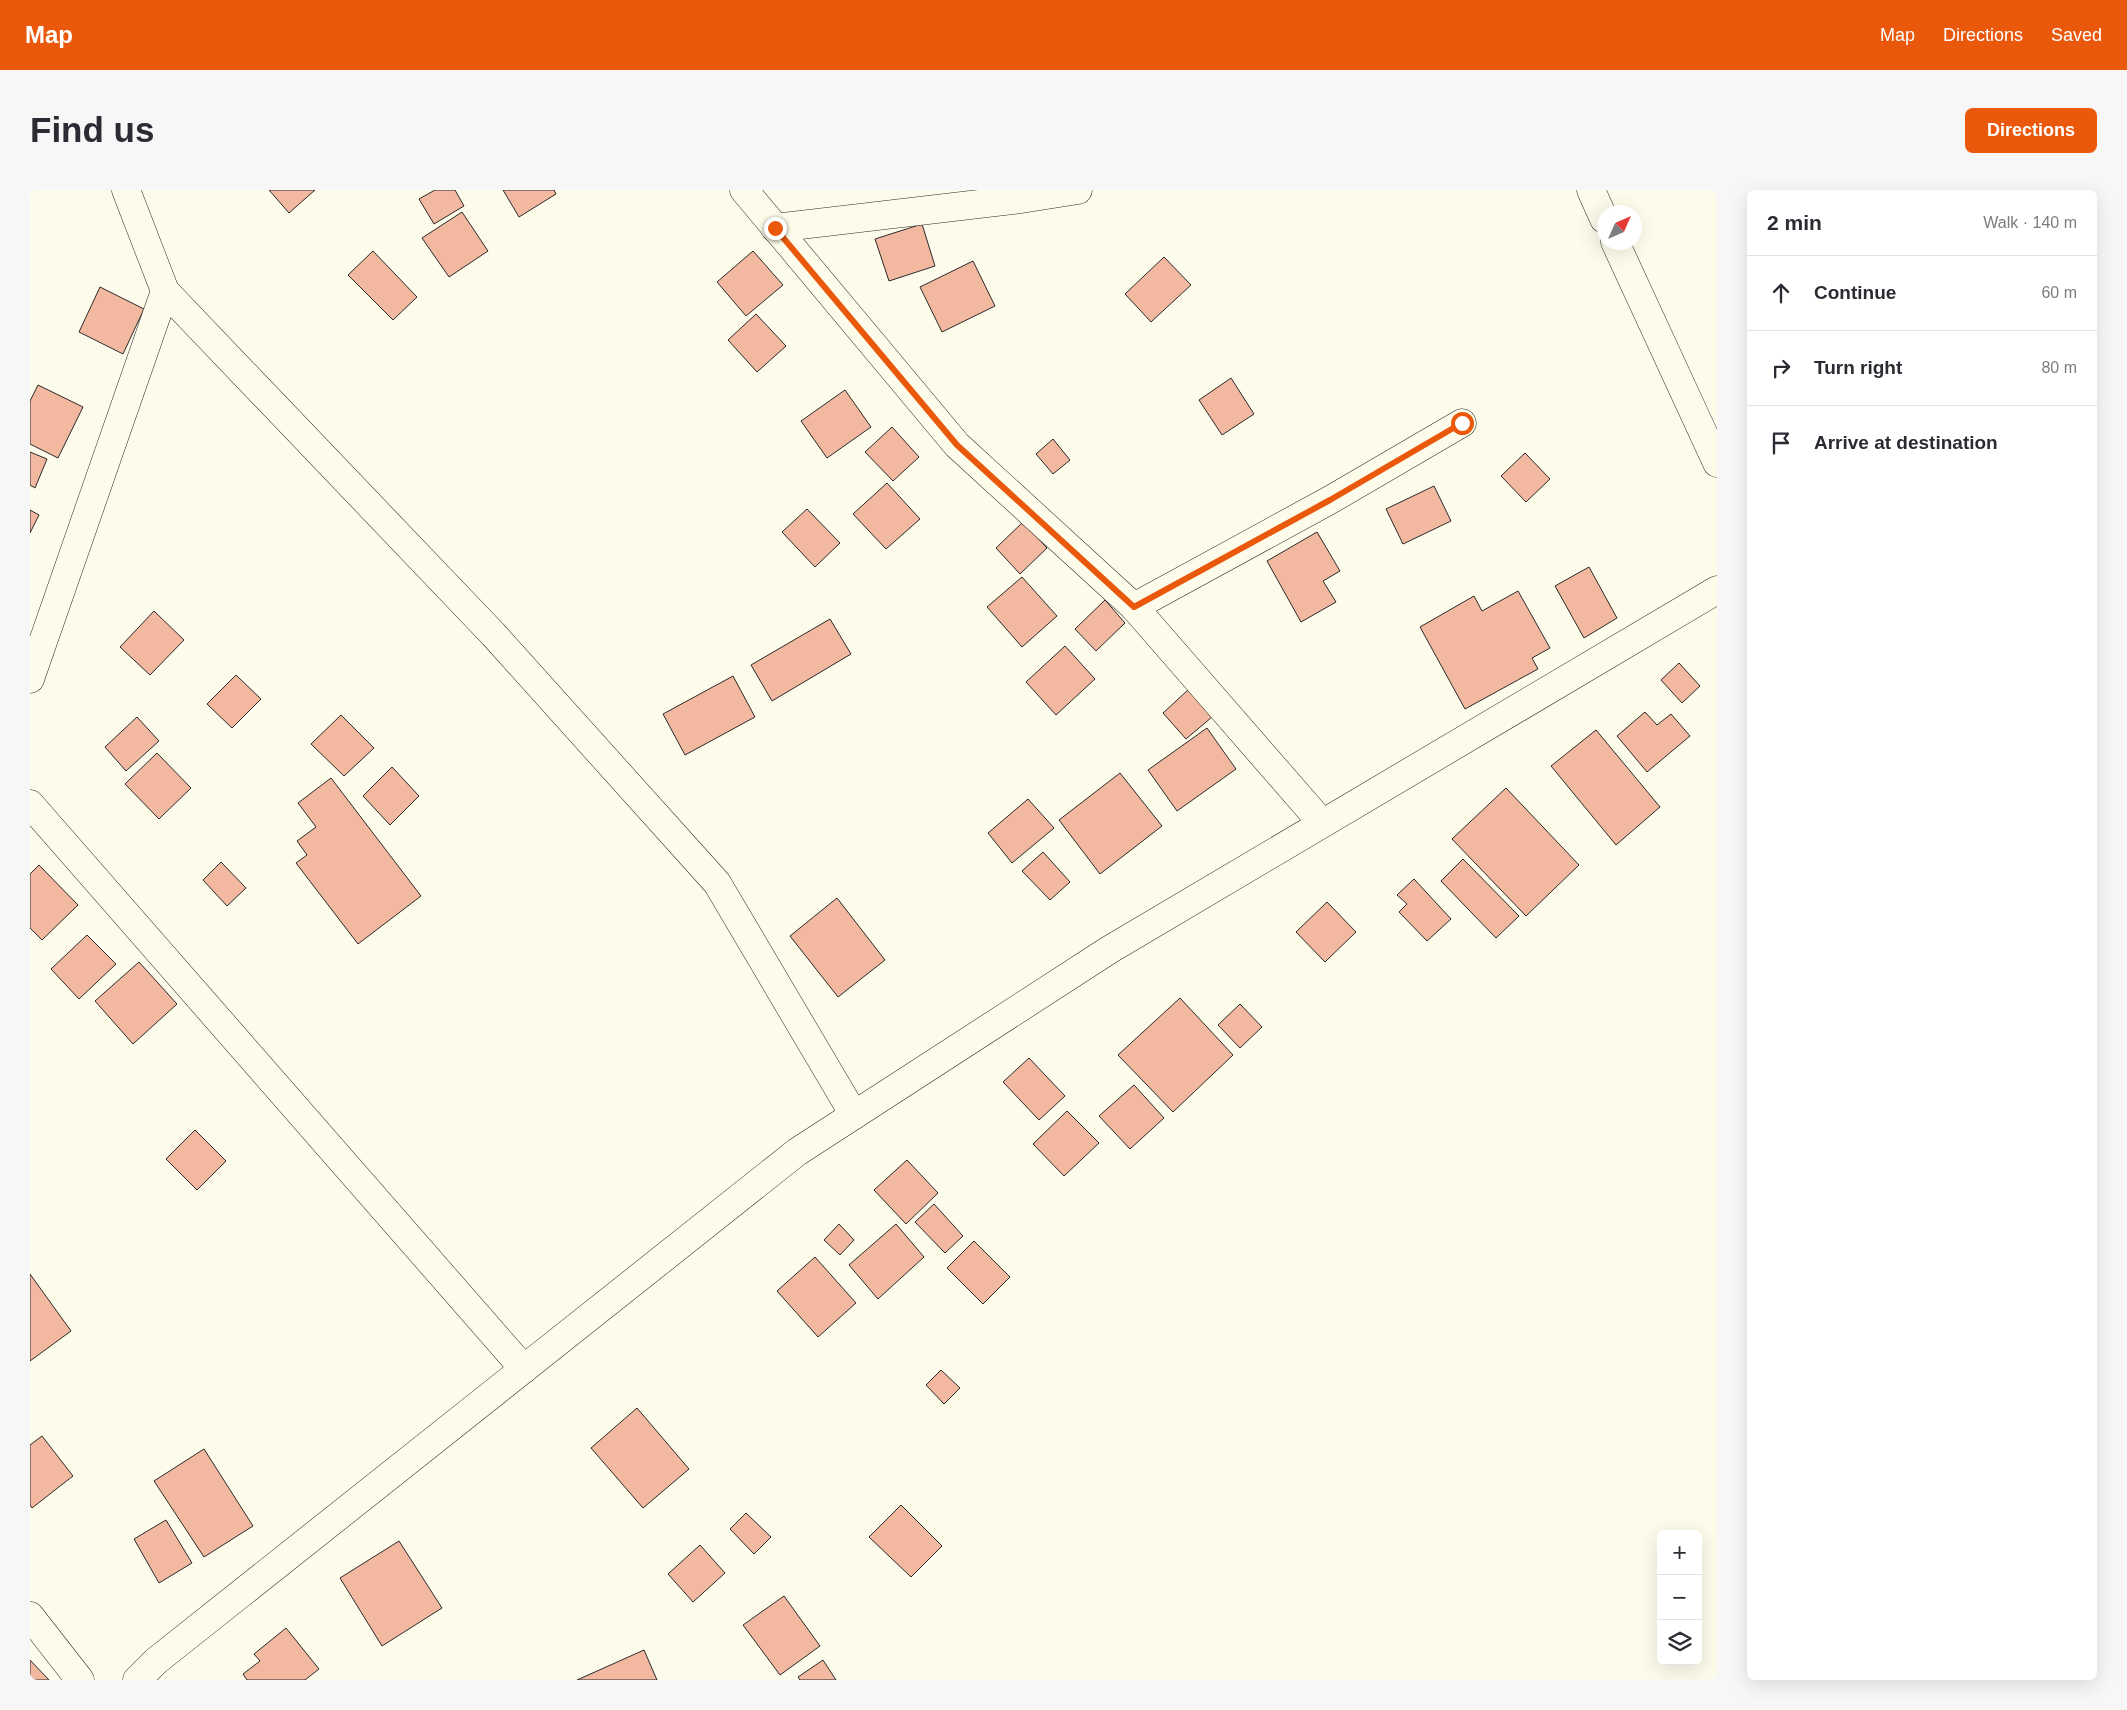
<!DOCTYPE html>
<meta charset="utf-8">
<style>
body{margin:0;font-family:Helvetica,sans-serif;background:#f7f7f7;color:#2b2b33}
.controls{position:absolute;right:15px;bottom:15px;display:grid;overflow:hidden;border-radius:8px;box-shadow:0 5px 20px #0002}
.controls button{width:45px;height:45px;display:grid;place-items:center;padding:0;border:0;border-bottom:1px solid #e1e1e2;background:#fff;color:#2b2b33;font:25px sans-serif}
.compass{position:absolute;left:1567px;top:15px;width:45px;height:45px;border-radius:50%;background:#fff;box-shadow:0 5px 20px #0002;rotate:45deg}
.stop{position:absolute;width:15px;height:15px;margin:-11px;border:4px solid #ea580c;border-radius:50%;background:#fff}
.stop.end{background:#ea580c;border-color:#fff;box-shadow:0 1px 5px #0008}
.list{margin:0;padding:0;list-style:none}
h2{display:flex;justify-content:space-between;align-items:center;height:65px;margin:0;padding:0 20px;font-size:21px}
h2 small{font-size:16px;font-weight:400;color:#7c7c81}
.list li{display:grid;grid-template-columns:32px 1fr auto;gap:15px;align-items:center;box-sizing:border-box;height:75px;padding:0 20px;border-top:1px solid #e1e1e2}
.list b{display:block;font-size:19px;white-space:nowrap}
.list em{font-size:16px;font-style:normal;color:#7c7c81}
.icon{flex:none;width:28px;height:28px;fill:none;stroke:currentColor;stroke-width:2;stroke-linecap:round;stroke-linejoin:round}
.map{position:relative;flex:none;width:1687px;height:1490px;overflow:hidden;border-radius:8px}
header{display:flex;align-items:center;gap:30px;box-sizing:border-box;height:70px;padding:0 25px;background:#ea580c;color:#fff}
header strong{font-size:24px}
nav{display:flex;gap:28px;margin-inline-start:auto;font-size:18px}
.intro{display:flex;align-items:center;justify-content:space-between;box-sizing:border-box;height:120px;padding:0 30px}
h1{margin:0;font-size:35px}
.button{padding:12px 22px;border-radius:8px;background:#ea580c;color:#fff;font-size:18px;font-weight:700}
main{display:flex;gap:30px;padding:0 30px}
aside{flex:1;background:#fff;border-radius:8px;box-shadow:0 5px 20px #0002}
.map>svg:first-child{display:block}
</style>
<header>
<strong>Map</strong>
<nav><a>Map</a><a>Directions</a><a>Saved</a></nav>
</header>
<div class="intro"><h1>Find us</h1><a class="button">Directions</a></div>
<main>
<div class="map">
<svg width="1687" height="1490" viewBox="0 0 1687 1490">
<rect width="100%" height="100%" fill="#fdfbea"/>
<g fill="#f2b8a0" stroke="#2b2b2b">
<path d="M239,0H285L259,23Z"/>
<path d="M405,0H425L434,16L404,34L389,9Z"/>
<path d="M473,0H524L526,4L489,27Z"/>
<path d="M432,22L458,61L419,87L392,48Z"/>
<path d="M892,34L905,76L859,91L845,49Z"/>
<path d="M343,61L387,107L363,130L318,85Z"/>
<path d="M723,61L753,95L716,126L687,92Z"/>
<path d="M1134,67L1161,95L1121,132L1095,104Z"/>
<path d="M943,71L965,116L912,142L890,97Z"/>
<path d="M70,97L114,119L93,164L49,142Z"/>
<path d="M726,124L756,156L727,182L698,150Z"/>
<path d="M1201,188L1224,224L1192,245L1169,210Z"/>
<path d="M8,195L53,217L28,268L0,254V211Z"/>
<path d="M815,200L841,237L797,268L771,231Z"/>
<path d="M862,237L889,267L863,291L835,262Z"/>
<path d="M1023,249L1040,270L1023,284L1006,264Z"/>
<path d="M0,262L17,269L5,298L0,295Z"/>
<path d="M1495,263L1520,289L1496,312L1471,286Z"/>
<path d="M857,293L890,329L856,359L823,324Z"/>
<path d="M1404,296L1421,331L1373,354L1356,319Z"/>
<path d="M777,319L810,353L785,377L752,342Z"/>
<path d="M0,320L9,325L0,343Z"/>
<path d="M993,332L1017,358L990,384L966,358Z"/>
<path d="M1287,342L1310,381L1293,391L1306,412L1271,432L1237,371Z"/>
<path d="M1559,377L1587,428L1554,448L1525,396Z"/>
<path d="M992,387L1027,426L992,457L957,417Z"/>
<path d="M1488,401L1520,458L1502,468L1508,479L1435,519L1390,437L1444,406L1452,421Z"/>
<path d="M1075,410L1095,433L1066,461L1045,439Z"/>
<path d="M124,421L154,450L120,485L90,457Z"/>
<path d="M800,429L821,464L742,511L721,475Z"/>
<path d="M1035,456L1065,489L1026,525L996,492Z"/>
<path d="M1649,473L1670,496L1652,513L1631,490Z"/>
<path d="M206,485L231,509L202,538L177,514Z"/>
<path d="M703,486L725,527L655,565L633,524Z"/>
<path d="M1158,500L1182,527L1156,549L1133,523Z"/>
<path d="M1615,522L1627,535L1641,524L1660,546L1617,582L1587,546Z"/>
<path d="M311,525L344,558L314,586L281,554Z"/>
<path d="M107,527L129,551L96,581L75,557Z"/>
<path d="M1177,538L1206,579L1147,621L1118,580Z"/>
<path d="M1566,540L1630,617L1586,655L1521,576Z"/>
<path d="M127,563L161,598L129,629L95,594Z"/>
<path d="M362,577L389,606L360,635L333,606Z"/>
<path d="M1090,583L1132,636L1070,684L1029,630Z"/>
<path d="M301,588L391,706L328,754L266,673L277,665L267,651L286,637L268,613Z"/>
<path d="M1476,598L1549,675L1496,726L1422,649Z"/>
<path d="M998,609L1024,638L982,673L958,643Z"/>
<path d="M1013,662L1040,692L1020,710L992,681Z"/>
<path d="M1433,669L1489,726L1466,748L1411,691Z"/>
<path d="M191,672L216,698L197,716L173,690Z"/>
<path d="M9,675L48,715L12,750L0,738V684Z"/>
<path d="M1384,689L1421,729L1397,751L1369,722L1377,714L1367,705Z"/>
<path d="M807,708L855,770L808,807L760,746Z"/>
<path d="M1297,712L1326,742L1295,772L1266,742Z"/>
<path d="M57,745L86,774L49,809L21,779Z"/>
<path d="M109,772L147,814L103,854L65,811Z"/>
<path d="M1150,808L1203,865L1143,922L1088,865Z"/>
<path d="M1210,814L1232,837L1210,858L1188,835Z"/>
<path d="M999,868L1035,906L1009,930L973,892Z"/>
<path d="M1104,895L1134,928L1100,959L1069,926Z"/>
<path d="M1037,921L1069,953L1034,986L1003,954Z"/>
<path d="M165,940L196,971L167,1000L136,969Z"/>
<path d="M877,970L908,1003L876,1034L844,1000Z"/>
<path d="M904,1014L933,1046L915,1063L885,1032Z"/>
<path d="M809,1034L824,1050L810,1065L794,1050Z"/>
<path d="M866,1034L894,1067L848,1109L819,1075Z"/>
<path d="M944,1051L980,1087L953,1114L917,1078Z"/>
<path d="M785,1067L826,1113L788,1147L747,1101Z"/>
<path d="M0,1084L41,1141L0,1171Z"/>
<path d="M911,1180L930,1198L914,1214L896,1195Z"/>
<path d="M607,1218L659,1279L613,1318L561,1258Z"/>
<path d="M12,1246L43,1286L2,1318L0,1315V1255Z"/>
<path d="M174,1259L223,1336L174,1367L124,1291Z"/>
<path d="M871,1315L912,1356L881,1387L839,1347Z"/>
<path d="M716,1323L741,1347L724,1364L700,1339Z"/>
<path d="M136,1330L162,1373L129,1393L104,1349Z"/>
<path d="M369,1351L412,1418L352,1456L310,1388Z"/>
<path d="M670,1355L695,1383L663,1412L638,1384Z"/>
<path d="M754,1406L790,1456L750,1485L713,1435Z"/>
<path d="M256,1438L289,1479L275,1490H217L213,1484L230,1471L224,1464Z"/>
<path d="M614,1460L627,1490H547Z"/>
<path d="M0,1470L19,1490H0Z"/>
<path d="M793,1470L806,1490H770L768,1487Z"/>
</g>
<g fill="none" stroke-linecap="round" stroke-linejoin="round">
<g stroke="#2b2b2b" stroke-width="29">
<g id="minor">
<path d="M714,0L927,255L1104,417L1292,633"/>
<path d="M1561,0L1574,29"/>
<path d="M745,38L991,9L1048,0"/>
<path d="M1585,52L1687,273"/>
<path d="M135,101L463,444L687,693L824,925"/>
<path d="M1104,417L1300,310L1432,233"/>
<path d="M0,489L135,101L96,0"/>
<path d="M0,614L494,1179"/>
<path d="M0,1426L50,1490"/>
</g>
</g>
<g stroke="#2b2b2b" stroke-width="29">
<path id="highway" d="M107,1490L126,1471L767,962L1079,760L1687,400"/>
</g>
<use href="#minor" stroke="#fdfbea" stroke-width="28"/>
<use href="#highway" stroke="#fdfbea" stroke-width="28"/>
</g>
<g fill="none" stroke-linecap="round" stroke-linejoin="round">
<path stroke="#ea580c" stroke-width="6" d="M745,38L927,255L1104,417L1300,310L1432,233"/>
</g>
</svg>
<div class="controls">
<button>+</button>
<button>−</button>
<button><svg class="icon" aria-label="layers" viewBox="0 0 24 24"><path d="M12 4l9 5-9 5-9-5zM3 14l9 5 9-5"/></svg></button>
</div>
<svg class="compass" viewBox="-18 -18 36 36"><path d="M0-13l5 13h-10z" fill="#e53935"/><path d="M0 13l5-13h-10z" fill="#7c7c81"/></svg>
<div class="stop" style="left:1432px;top:233px"></div>
<div class="stop end" style="left:745px;top:38px"></div>
</div>
<aside>
<h2>2 min<small>Walk · 140 m</small></h2>
<ul class="list">
<li><svg class="icon" aria-label="ahead" viewBox="0 0 24 24"><path d="M12 20V5M6 11l6-6 6 6"/></svg><div><b>Continue</b></div><em>60 m</em></li>
<li><svg class="icon" aria-label="right" viewBox="0 0 24 24"><path d="M7 20v-9h11M14 6l5 5-5 5"/></svg><div><b>Turn right</b></div><em>80 m</em></li>
<li><svg class="icon" aria-label="arrive" viewBox="0 0 24 24"><path d="M6 21V4h12l-3 4 3 4H6"/></svg><div><b>Arrive at destination</b></div></li>
</ul>
</aside>
</main>
